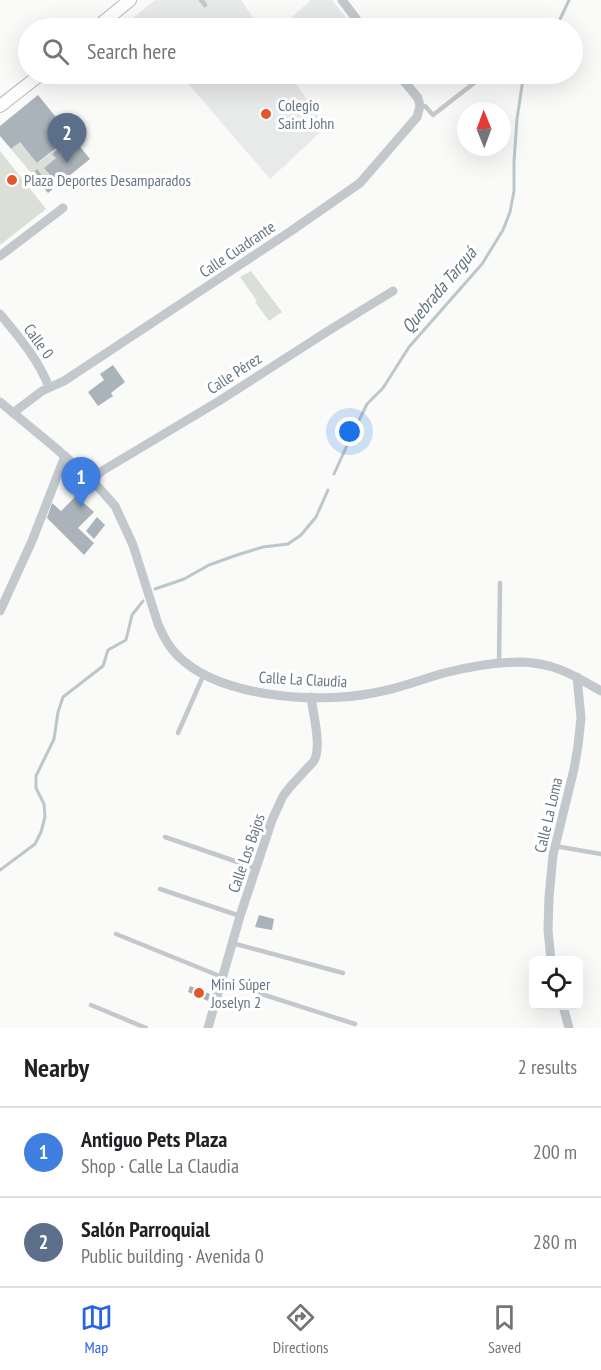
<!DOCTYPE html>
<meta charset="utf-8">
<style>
body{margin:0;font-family:"PT Sans Narrow",sans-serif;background:#f6f6f6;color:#202124}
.controls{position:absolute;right:18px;bottom:18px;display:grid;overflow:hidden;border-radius:9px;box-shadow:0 6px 24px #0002}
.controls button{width:54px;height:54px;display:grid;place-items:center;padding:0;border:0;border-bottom:2px solid #e0e0e0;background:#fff;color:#202124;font:30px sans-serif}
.compass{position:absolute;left:457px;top:102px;width:54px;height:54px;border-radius:50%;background:#fff;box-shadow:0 6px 24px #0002;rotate:359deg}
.you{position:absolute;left:350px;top:432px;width:21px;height:21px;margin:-15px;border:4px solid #fff;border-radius:50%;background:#1a73e8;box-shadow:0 0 0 9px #1a73e833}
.badge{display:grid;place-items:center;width:39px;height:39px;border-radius:50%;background:#2563eb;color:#fff;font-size:20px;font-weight:700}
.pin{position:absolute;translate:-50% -50px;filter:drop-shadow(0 2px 3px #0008)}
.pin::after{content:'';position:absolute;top:32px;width:21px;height:18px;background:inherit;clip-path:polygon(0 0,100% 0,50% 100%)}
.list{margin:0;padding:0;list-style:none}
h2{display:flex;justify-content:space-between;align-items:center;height:78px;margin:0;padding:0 24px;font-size:26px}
h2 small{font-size:20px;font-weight:400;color:#757577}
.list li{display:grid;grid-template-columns:39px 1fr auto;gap:18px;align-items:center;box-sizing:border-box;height:90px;padding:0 24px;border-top:2px solid #e0e0e0}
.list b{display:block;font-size:22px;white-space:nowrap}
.list p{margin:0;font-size:20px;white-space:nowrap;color:#757577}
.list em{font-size:20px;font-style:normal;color:#757577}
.icon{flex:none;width:33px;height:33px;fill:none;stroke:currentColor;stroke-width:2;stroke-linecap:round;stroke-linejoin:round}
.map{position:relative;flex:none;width:601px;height:1028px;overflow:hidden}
.search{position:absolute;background:#fff;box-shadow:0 6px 24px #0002;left:18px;right:18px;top:18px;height:66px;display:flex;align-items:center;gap:15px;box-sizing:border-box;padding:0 21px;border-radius:33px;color:#757577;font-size:22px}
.sheet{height:258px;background:#fff}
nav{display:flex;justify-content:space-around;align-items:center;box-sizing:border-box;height:84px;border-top:2px solid #e0e0e0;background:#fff;font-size:16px;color:#757577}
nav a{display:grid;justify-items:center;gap:3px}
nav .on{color:#2563eb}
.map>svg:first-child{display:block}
</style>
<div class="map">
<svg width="601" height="1028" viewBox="0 0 601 1028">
<rect width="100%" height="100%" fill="#fafaf8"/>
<g fill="#e8e9e9">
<path d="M155,0H241L260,28H140L132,19Z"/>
<path d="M311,0H332L354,28H280Z"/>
<path d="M180,74H302L294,81L326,127L270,179Z"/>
</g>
<g fill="#dadfd7">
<path d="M71,136L72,137L52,153L56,158L44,168L52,177L44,183L36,170L32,174L11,149L20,142L38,163Z"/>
<path d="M0,151L46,209L0,245Z"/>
<path d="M251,271L282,312L269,321L255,302L257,301L240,277Z"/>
</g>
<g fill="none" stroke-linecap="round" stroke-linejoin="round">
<g stroke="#bbc7cb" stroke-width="3">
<path d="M556,28L569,0"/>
<path d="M334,474L349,441L367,404L383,388L409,347L482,264L503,230L510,212L514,191V162L517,119L523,79L527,74"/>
<path d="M155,589L184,579L209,565L237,555L263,547L288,544L301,535L316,517L328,490"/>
<path d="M0,870L35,844L41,832L45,817L44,804L36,788V776L54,739L58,712L63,697L103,666L108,650L126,640L132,615L143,601"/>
</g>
</g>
<g fill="#aab3b9">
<path d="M38,95L71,136L37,163L20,142L11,149L0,136V126Z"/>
<path d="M72,137L90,159L48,193L32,174L37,169L43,177L41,179L44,183L52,177L44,168L56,158L52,154Z"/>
<path d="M113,365L125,382L111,393L113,396L98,406L88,392L104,380L100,374Z"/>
<path d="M76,496L94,512L78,528L94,543L84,555L47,518L52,503L61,511Z"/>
<path d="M97,517L105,525L94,539L86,531Z"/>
<path d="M259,915L274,919L272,930L255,927Z"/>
<path d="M190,986L210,994L208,1001L188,992Z"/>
</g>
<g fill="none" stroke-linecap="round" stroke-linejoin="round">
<g stroke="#b3babf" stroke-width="14">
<g id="secondary">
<path d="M96,28L130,0"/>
<path d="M0,106L41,74"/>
</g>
</g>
<g stroke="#c3c8cc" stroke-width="4.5">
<path d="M201,0L205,5"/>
<path d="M324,81L333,74"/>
<path d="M420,106H425L433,115L478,80"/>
<path d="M499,664L500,583"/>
<path d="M178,733L204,674"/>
<path d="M165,837L255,868"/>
<path d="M555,846L601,854"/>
<path d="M160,889L240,916"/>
<path d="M116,934L222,977"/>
<path d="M232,943L343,973"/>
<path d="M221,981L355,1024"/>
<path d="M91,1005L146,1028"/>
</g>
<g stroke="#c3c8cc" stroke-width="9">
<path d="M342,0L363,28"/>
<path d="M0,256L63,208"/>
<path d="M0,314C19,337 38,359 49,387"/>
<path d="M0,402L52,445L92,480L115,506L133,545L158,624C163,636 168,646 177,655C219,698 318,704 373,693C397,689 420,680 444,673C468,667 496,662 521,662C555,663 573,675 601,691"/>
<path d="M13,413L42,391L64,381L291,231L360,183L417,117L420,106L418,98L398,74"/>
<path d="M92,480L102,471L219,401L328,331L393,291"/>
<path d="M0,611L32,541L65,456"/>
<path d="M551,960L548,930L549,897L553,855L574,769L578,746L581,718L577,677"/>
<path d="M563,1006L569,1028"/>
<path d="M208,1028L240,916L272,820L283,796L290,787L314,761C322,746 313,714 311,697"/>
</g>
<use href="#secondary" stroke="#fff" stroke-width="12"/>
</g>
<g fill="#e4572e" stroke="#fff" stroke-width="2">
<circle cx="266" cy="114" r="6"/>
<circle cx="12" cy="180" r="6"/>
<circle cx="199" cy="993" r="6"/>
</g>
<g text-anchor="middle" stroke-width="6" stroke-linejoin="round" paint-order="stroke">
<g font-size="16" fill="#657683" stroke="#fff" text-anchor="start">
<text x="278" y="111">Colegio<tspan x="278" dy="18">Saint John</tspan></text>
<text x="24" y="186">Plaza Deportes Desamparados</text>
<text x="211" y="990">Mini Súper<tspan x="211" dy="18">Joselyn 2</tspan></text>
</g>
<g font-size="16" fill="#657683" stroke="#fff">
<text transform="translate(237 249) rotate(-34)" y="6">Calle Cuadrante</text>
<text transform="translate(39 341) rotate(54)" y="6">Calle 0</text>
<text transform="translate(234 373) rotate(-33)" y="6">Calle Pérez</text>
<text transform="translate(303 679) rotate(3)" y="6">Calle La Claudia</text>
<text transform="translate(548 815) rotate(-77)" y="6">Calle La Loma</text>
<text transform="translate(246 853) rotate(-71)" y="6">Calle Los Bajos</text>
</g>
<g font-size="18" font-style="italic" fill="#60757c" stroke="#fff">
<text transform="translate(439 290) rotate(-50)" y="6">Quebrada Targuá</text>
</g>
</g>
</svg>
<div class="controls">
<button><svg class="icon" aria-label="locate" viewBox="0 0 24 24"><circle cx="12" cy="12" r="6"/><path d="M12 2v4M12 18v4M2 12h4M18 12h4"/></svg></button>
</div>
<svg class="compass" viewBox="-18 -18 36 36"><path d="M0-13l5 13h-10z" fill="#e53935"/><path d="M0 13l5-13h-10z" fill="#757577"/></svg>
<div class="you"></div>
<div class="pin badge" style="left:81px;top:507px;background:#3f7fe0">1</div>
<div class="pin badge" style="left:67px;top:163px;background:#5c6f8a">2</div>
<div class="search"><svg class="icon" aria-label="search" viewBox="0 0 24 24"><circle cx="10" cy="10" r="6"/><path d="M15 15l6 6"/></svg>Search here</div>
</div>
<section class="sheet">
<h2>Nearby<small>2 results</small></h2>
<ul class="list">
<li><span class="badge" style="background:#3f7fe0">1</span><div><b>Antiguo Pets Plaza</b><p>Shop · Calle La Claudia</p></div><em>200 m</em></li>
<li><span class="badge" style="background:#5c6f8a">2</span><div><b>Salón Parroquial</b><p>Public building · Avenida 0</p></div><em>280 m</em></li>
</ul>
</section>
<nav>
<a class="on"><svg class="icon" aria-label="map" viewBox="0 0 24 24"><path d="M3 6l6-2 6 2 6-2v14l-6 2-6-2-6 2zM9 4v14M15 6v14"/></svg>Map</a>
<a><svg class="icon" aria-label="directions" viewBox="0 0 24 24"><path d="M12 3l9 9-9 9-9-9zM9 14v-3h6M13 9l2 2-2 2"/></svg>Directions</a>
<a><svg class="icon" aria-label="saved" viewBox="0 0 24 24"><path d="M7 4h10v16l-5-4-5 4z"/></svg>Saved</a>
</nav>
